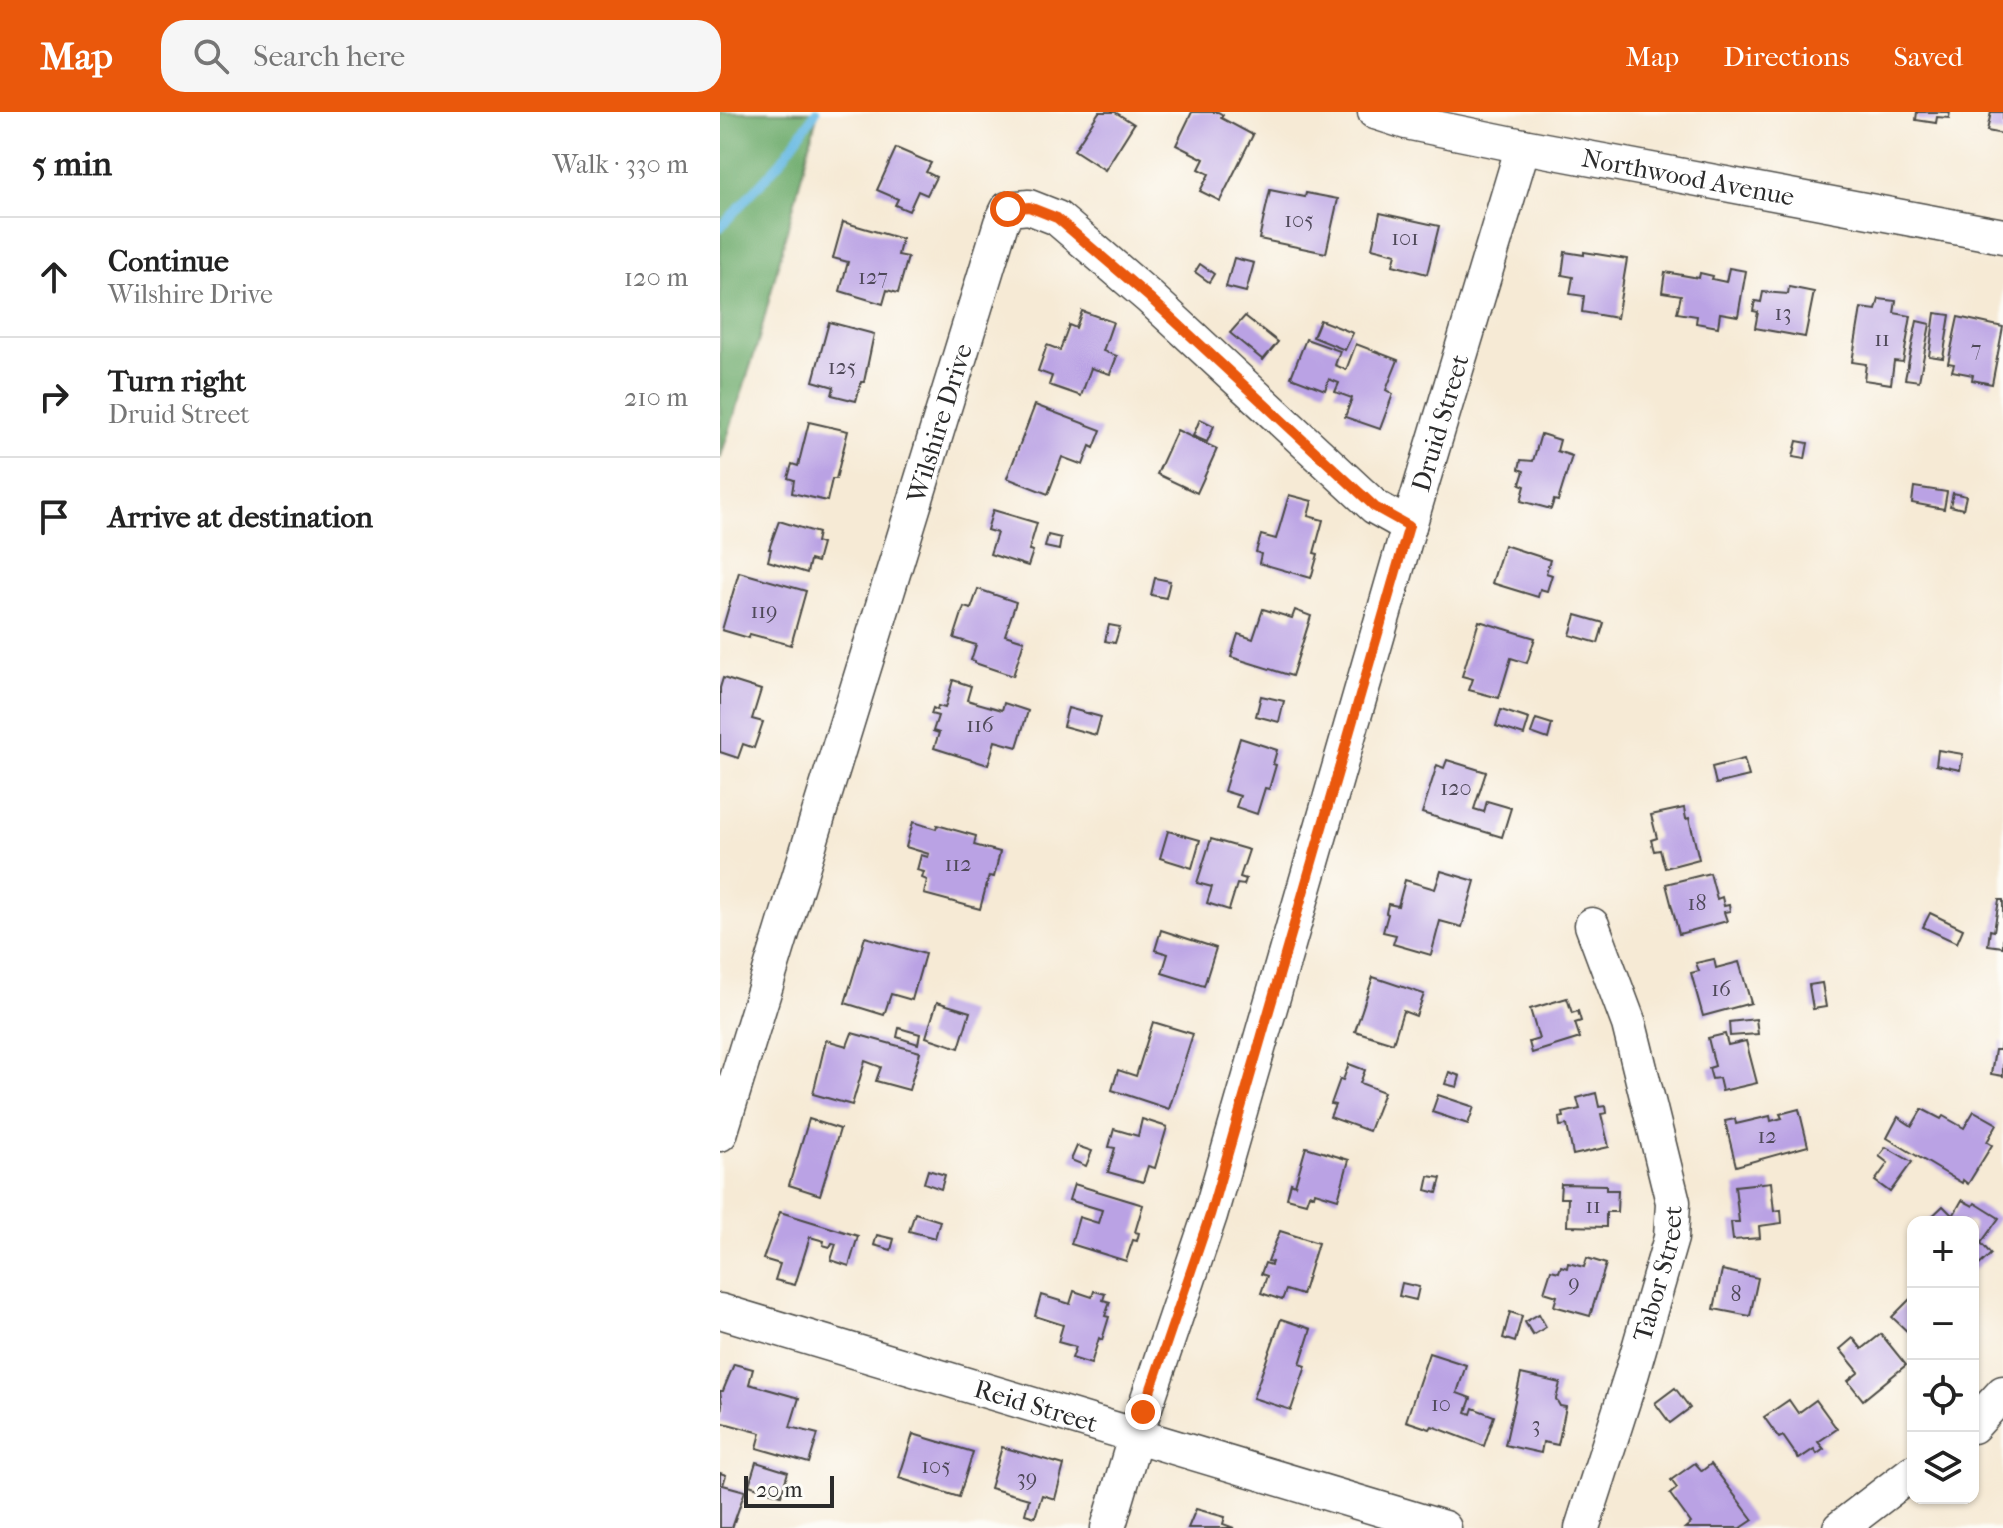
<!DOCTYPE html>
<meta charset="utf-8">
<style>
body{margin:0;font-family:"IM FELL French Canon",serif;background:#f6f6f6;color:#222}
.controls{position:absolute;right:24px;bottom:24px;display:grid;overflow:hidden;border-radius:16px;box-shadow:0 2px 6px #0004}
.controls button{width:72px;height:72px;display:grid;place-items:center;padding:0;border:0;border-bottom:2px solid #e0e0e0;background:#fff;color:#222;font:40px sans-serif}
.scale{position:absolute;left:24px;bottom:20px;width:90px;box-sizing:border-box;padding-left:8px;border:4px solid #2b2b2b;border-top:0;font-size:22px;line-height:28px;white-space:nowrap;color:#2b2b2b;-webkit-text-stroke:6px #fdfcf7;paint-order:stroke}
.stop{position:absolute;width:24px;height:24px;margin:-18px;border:6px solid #ea580c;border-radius:50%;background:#fff}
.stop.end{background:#ea580c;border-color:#fff;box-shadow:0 2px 8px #0008}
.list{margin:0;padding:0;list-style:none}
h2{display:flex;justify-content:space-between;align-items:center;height:104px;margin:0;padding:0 32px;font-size:34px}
h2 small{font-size:26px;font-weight:400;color:#767676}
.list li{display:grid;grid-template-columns:52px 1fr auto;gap:24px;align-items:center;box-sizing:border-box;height:120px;padding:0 32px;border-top:2px solid #e0e0e0}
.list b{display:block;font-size:30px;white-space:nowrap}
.list p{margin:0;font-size:26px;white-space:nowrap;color:#767676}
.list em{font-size:26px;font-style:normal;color:#767676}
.icon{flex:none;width:44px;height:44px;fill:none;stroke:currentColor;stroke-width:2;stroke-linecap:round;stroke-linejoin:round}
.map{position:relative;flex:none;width:1283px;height:1416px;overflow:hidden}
header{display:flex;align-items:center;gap:48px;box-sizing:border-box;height:112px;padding:0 40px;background:#ea580c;color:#fff}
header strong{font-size:38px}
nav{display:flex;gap:44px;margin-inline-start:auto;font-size:28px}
.search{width:560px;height:72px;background:#f6f6f6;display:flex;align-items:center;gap:20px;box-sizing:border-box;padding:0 28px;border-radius:24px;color:#767676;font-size:30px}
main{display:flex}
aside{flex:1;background:#fff}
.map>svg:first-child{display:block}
</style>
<header>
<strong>Map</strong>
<div class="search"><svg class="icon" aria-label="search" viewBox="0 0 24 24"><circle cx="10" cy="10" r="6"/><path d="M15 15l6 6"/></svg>Search here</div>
<nav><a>Map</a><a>Directions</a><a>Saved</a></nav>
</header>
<main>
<aside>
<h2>5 min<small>Walk · 330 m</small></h2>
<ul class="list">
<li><svg class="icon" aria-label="ahead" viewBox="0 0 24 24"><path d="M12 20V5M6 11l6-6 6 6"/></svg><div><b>Continue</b><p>Wilshire Drive</p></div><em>120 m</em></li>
<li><svg class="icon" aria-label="right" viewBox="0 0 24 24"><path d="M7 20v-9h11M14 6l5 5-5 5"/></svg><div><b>Turn right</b><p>Druid Street</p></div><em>210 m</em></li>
<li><svg class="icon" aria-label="arrive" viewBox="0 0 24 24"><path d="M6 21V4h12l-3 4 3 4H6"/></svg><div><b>Arrive at destination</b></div></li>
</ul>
</aside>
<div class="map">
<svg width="1283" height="1416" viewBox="0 0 1283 1416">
<rect width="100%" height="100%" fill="#fdfcf7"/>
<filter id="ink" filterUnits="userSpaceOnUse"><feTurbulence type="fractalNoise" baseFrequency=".0125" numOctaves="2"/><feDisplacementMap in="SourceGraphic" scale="16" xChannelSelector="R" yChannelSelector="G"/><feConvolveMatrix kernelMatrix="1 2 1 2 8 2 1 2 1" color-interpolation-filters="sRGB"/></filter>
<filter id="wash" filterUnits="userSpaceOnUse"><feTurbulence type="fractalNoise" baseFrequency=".006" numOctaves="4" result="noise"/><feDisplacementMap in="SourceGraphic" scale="32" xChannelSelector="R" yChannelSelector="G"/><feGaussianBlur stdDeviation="1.8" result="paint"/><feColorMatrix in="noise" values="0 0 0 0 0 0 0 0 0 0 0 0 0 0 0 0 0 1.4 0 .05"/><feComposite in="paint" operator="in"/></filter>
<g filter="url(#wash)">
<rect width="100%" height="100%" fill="#f6ead5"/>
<path fill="#6eac6d" stroke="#4c6c4c" stroke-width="2" d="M0,0H98L37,234L0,347Z"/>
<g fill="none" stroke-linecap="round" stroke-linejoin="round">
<path stroke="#67bae3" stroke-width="9" d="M0,116L61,49L96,0"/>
</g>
<g id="blocks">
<g fill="#baa2e4">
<path d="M379,0H395L414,12L385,58L354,38Z"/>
<path d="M472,0H498L503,3L501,6L533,23L500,89L480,79L489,62L479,57L484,47L456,33Z"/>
<path d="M1197,0H1230L1229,6L1217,5L1216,11L1196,8Z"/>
<path d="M1271,0H1283V22L1267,19Z"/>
<path d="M176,36L211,51L206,60L216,65L207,83L198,79L189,99L175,93L178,87L157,78Z"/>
<path d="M550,78L585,85L586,81L618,87L606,141L539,127Z"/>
<path d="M660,101L719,114L707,162L673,153L676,142L652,136Z"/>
<path d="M123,110L182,127L178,143L188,145L178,181L167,178L163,192L120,179L128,150L113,146Z"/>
<path d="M845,140L864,143V140L907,147L897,206L862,200L864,184L850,182L853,165L842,163Z"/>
<path d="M514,146L534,151L526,180L506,175Z"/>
<path d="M480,152L494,162L489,170L475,160Z"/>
<path d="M1009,156L1026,159L1018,204L1000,201L998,215L976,211L977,204L957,201L961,183L942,180L945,160L979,166L980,161L993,164L992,167L1006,170Z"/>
<path d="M1069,175L1094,180L1085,225L1035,216L1038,200L1033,199L1035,189L1041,190L1043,180L1068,182Z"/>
<path d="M1159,187L1176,189L1174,201L1191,204L1183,250L1174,249L1171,272L1144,268L1146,252L1132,250L1141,196L1156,198Z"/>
<path d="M362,199L393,210L383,239L397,244L390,262L371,256L361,284L329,273L332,264L318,259L327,233L340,238L349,213L356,216Z"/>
<path d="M1215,201L1230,203L1223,246L1209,244Z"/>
<path d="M525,204L558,230L543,248L510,221Z"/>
<path d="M1238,205L1283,215L1272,272L1252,268L1253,263L1232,259L1234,252L1228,251Z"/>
<path d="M600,208L633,221L625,238L593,225Z"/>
<path d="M1197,209L1210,212L1199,269L1185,267Z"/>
<path d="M109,210L154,222L144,270H141L136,289L112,283L114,275L93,269Z"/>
<path d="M586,227L620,239L615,253L626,258L636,232L678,248L666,278L673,282L660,317L625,305L632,286L615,280L619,271L609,267L605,278L571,265Z"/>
<path d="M315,293L381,318L374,336L370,334L363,353L342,345L328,382L287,366Z"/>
<path d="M480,307L494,314L487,330L473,324Z"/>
<path d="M89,310L128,319L116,367H112L107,389L72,381L74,368L68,366L72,352L78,354Z"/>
<path d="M457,318L497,337L477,381L437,362Z"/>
<path d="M821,322L840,328L837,339L852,344L838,389L834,388L831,397L801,389L805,374L800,372L804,359L799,357L801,348L813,349Z"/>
<path d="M1077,329L1088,331L1085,347L1073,345Z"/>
<path d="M1194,375L1227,380L1224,397L1192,391Z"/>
<path d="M1233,381L1246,384L1243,397L1230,394Z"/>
<path d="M569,383L592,389L588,404L603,408L594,441L598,442L591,466L539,451L541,442L536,440L541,423L556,427Z"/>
<path d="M273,398L317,411L309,438L313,439L308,454L270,442L277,421L267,418Z"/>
<path d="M59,409L98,421L96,430L102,432L97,450L90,448L87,461L48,449L51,437H49Z"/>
<path d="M328,423L341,426L339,438L325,435Z"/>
<path d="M784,433L830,448L826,461L832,463L827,479L820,477L818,485L772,471Z"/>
<path d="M19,460L86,479L71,533L30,522L29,526L2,518Z"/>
<path d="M435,466L450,469L446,486L431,483Z"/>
<path d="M258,477L296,490L285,523L304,529L293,564L255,551V549L251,548L256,533L234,526L244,495L251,497Z"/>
<path d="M543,497L572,506L575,498L591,504L572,564L511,545L518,522L533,527Z"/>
<path d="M856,503L884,511L878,531L850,523Z"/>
<path d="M759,509L815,526L807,551L791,546L779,586L749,578L753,567L742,564Z"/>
<path d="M389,513L400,515L395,531L385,529Z"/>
<path d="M3,566L41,578L32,607L43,610L34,636L23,632L18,646L0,640V576Z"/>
<path d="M233,568L251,574L247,588L282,598L284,591L308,599L297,635L275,629L268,653L214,636L219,621L213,619L218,604L211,602L213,596L217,598L218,594L225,596Z"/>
<path d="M541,584L564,589L559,610L536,604Z"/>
<path d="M348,596L381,605L376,623L343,614Z"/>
<path d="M781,598L809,607L804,623L776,614Z"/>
<path d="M816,607L832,612L828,627L811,621Z"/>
<path d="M520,626L557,638L553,652L556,653L549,677L545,676L537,702L516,695L520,684L504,679Z"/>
<path d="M1218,638L1243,642L1240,658L1216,653Z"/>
<path d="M1024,647L1029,664L996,672L992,655Z"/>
<path d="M727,648L766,660L754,697L764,700L767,689L791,696L782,725L702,701L717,653L724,656Z"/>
<path d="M964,696L966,707L969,706L979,747L945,756L940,738L934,739L931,728L937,726L931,703Z"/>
<path d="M193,710L216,717L217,713L256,724L254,733L280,740L274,765L269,764L260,797L204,782L207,768L202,766L204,760L197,758L201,743L208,745L209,742L186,735Z"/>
<path d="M448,719L480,728L472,756L440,746Z"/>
<path d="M491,727L529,738L520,765L526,767L524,773L517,772L509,798L487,791L492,775L477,771Z"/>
<path d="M721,759L755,769L742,815L720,809L711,843L673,832L676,823L663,820L668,802L666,801L668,792L678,794L685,768L715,777Z"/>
<path d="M990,761L997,787L1002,785L1004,794L1009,793L1010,799L1004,800L1007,809L959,822L946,772Z"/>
<path d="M1279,788H1283V835L1268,833L1270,818L1274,819Z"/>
<path d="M1210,801L1243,817L1237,831L1203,815Z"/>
<path d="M441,818L496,836L484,874L442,861L448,842L435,838Z"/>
<path d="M145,825L205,842L192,888L171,882L164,903L125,891Z"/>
<path d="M994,847L996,856L1019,850L1031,891L983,904L971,861L979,859L976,851Z"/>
<path d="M653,865L704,882L696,904L683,899L673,931L635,919Z"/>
<path d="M1102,871L1106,895L1093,897L1089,873Z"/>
<path d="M847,886L852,901L858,899L861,909L855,911L860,926L812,941L809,930L819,927L810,897Z"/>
<path d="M217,890L250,900L239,936L206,925Z"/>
<path d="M1036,907L1038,922L1010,924L1009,910Z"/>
<path d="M433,910L473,922L449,997L392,978L398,958L416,964Z"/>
<path d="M179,916L200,922L198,932L177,925Z"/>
<path d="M132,921L200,940L189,978L156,969L161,955L145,949L132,993L93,982L106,928L127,934Z"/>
<path d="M1005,922L1008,933L1026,929L1037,971L1002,979L999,966L992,967L989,956L995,954L988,926Z"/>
<path d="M1281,930H1283V964L1271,962L1275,938H1280Z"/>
<path d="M629,952L645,958L640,971L664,980L649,1019L610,1005L615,993L611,992L620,967L623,968Z"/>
<path d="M729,960L740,964L737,975L725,972Z"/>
<path d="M876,981L879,995L886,994L887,1001L881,1002L889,1035L853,1043L847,1013L840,1014L839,1006L844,1005L843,1001L860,997L857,986Z"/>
<path d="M718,983L754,995L748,1012L712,1000Z"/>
<path d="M1079,997L1088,1034L1016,1054L1005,1009L1015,1007L1016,1012L1050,1004L1051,1009L1062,1006L1060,1002Z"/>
<path d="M1202,997L1221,1007L1223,1004L1244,1016L1254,999L1277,1012L1267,1030L1272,1033L1248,1072L1243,1068L1242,1071L1167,1026L1178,1005L1192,1014Z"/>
<path d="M89,1007L120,1017L100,1083L69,1073Z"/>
<path d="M422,1007L447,1015L435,1056L428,1054L423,1070L388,1060L395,1036L389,1035L394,1017L418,1024Z"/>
<path d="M357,1034L372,1039L366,1054L351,1048Z"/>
<path d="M586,1035L629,1048L618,1087L595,1080L594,1084L589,1082L586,1091L567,1086L571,1071L575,1073Z"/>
<path d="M1166,1035L1192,1050L1170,1080L1155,1069L1168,1051L1159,1044Z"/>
<path d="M208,1058L225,1063L221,1077L204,1071Z"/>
<path d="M709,1064L721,1066L717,1081L706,1078Z"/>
<path d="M1051,1070L1054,1099L1061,1098L1062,1111L1039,1114L1040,1126L1013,1128L1011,1110H1019L1015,1074Z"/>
<path d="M354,1072L423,1093L415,1120L419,1121L417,1129L413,1128L406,1149L351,1132L359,1105L378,1111L382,1098L349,1088Z"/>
<path d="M841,1072L886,1073V1078H898L897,1100H886V1115L847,1114L848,1086H840Z"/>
<path d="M1242,1088L1253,1094L1255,1091L1279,1106L1261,1131L1271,1142L1253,1159V1110H1206L1223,1094L1233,1104Z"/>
<path d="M60,1100L138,1124L129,1154L111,1148L116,1132L112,1131L110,1135L103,1133L104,1129L90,1125L75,1173L55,1168L60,1152L43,1147Z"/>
<path d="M195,1101L220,1109L215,1126L189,1119Z"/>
<path d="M560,1119L598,1131L582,1183L566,1178L562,1188L541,1181L547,1164L541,1162L545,1151L551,1153L552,1150L548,1149Z"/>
<path d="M157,1123L174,1127L171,1138L154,1133Z"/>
<path d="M867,1146L886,1152L870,1204L834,1194L837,1184L824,1180L831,1158L839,1160L841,1154L847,1156L848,1151L864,1155Z"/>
<path d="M1002,1158L1038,1166L1030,1204L994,1197Z"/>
<path d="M682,1171L699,1175L696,1188L679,1184Z"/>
<path d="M354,1179L372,1185L374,1179L385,1182L383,1188L390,1190L385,1204L389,1205L382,1228L379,1226L371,1252L352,1246L356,1235L338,1230L343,1213L315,1204L321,1183L350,1192Z"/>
<path d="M1193,1184V1225L1172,1205Z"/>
<path d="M790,1200L802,1204L795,1230L783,1226Z"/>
<path d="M819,1202L826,1215L813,1223L805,1210Z"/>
<path d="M561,1207L591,1217L580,1252L586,1254L571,1298L533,1286Z"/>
<path d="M1161,1222L1186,1253L1143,1288L1128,1269L1139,1260L1120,1237L1133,1226L1142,1237Z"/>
<path d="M709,1241L746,1253L737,1281L751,1286L746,1300L751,1302L753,1296L774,1304L764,1334L712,1314L710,1317L686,1309Z"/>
<path d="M14,1252L33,1257L29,1272L79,1286L70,1315L98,1322L89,1351L37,1336L41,1321L0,1310L2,1292L0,1279H3Z"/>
<path d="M801,1262L840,1271L836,1287L840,1294L846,1295L838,1333L823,1330L821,1341L785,1333Z"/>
<path d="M955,1276L970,1296L950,1311L935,1291Z"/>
<path d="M1069,1288L1078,1301L1096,1288L1117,1317L1098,1330L1104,1337L1097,1342L1094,1337L1079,1347L1063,1324L1059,1326L1044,1305Z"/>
<path d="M193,1322L253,1340L239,1385L179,1366Z"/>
<path d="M282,1335L344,1353L335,1387L322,1383L315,1405L305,1402L309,1387L270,1376Z"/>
<path d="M36,1350L68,1360L61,1383L29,1373Z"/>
<path d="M975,1351L982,1359L991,1352L1033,1408L1021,1416H965L971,1411L950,1382L957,1376L951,1368Z"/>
<path d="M0,1361L6,1363L3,1373L25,1379L12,1416H0Z"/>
<path d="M476,1397L505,1405L503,1412L514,1416H468Z"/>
</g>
</g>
</g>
<g filter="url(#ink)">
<use href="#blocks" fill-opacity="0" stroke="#494844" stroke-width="2"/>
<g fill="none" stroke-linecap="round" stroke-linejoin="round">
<g stroke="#494844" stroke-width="37">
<g id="minor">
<path id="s1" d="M655,0L686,10L803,34L1283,124"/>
<path id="s2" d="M0,1022L281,111L288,97L309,95L337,106L429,185L655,395L689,414"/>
<path id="s3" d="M0,1199L724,1416"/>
<path d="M1253,1314L1283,1281"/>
<path id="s4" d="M388,1416L416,1322L490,1103L689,414L803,34"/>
<path id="s5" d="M862,1416L911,1264L951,1126L953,1090L909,912L872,813"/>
<path d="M1120,1416L1193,1360"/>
</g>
</g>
<use href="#minor" stroke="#fff" stroke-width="34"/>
</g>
</g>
<g fill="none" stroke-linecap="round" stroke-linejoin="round" filter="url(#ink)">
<path stroke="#ea580c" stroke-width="10" d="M288,97L309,95L337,106L429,185L655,395L689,414L490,1103L423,1300"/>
</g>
<g text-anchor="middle" stroke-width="6" stroke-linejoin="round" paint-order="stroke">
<g font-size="22" fill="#4f4959">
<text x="579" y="115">105</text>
<text x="685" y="133">101</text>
<text x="153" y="172">127</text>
<text x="1063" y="208">13</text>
<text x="1162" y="234">11</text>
<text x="1256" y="244">7</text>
<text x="122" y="262">125</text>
<text x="44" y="506">119</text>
<text x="260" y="620">116</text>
<text x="736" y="683">120</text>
<text x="238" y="759">112</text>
<text x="977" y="798">18</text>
<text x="1001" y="884">16</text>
<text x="1047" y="1031">12</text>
<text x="873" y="1101">11</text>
<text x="854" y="1178">9</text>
<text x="1016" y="1189">8</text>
<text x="721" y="1299">10</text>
<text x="816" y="1320">3</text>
<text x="216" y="1361">105</text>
<text x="307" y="1373">39</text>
</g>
<g font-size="26" fill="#2b2b2b" stroke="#fdfcf7">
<text dy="9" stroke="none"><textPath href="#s1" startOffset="320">Northwood Avenue</textPath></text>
<text dy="9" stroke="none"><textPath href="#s2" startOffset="744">Wilshire Drive</textPath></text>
<text dy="9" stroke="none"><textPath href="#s4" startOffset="1154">Druid Street</textPath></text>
<text dy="9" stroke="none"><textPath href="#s5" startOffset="266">Tabor Street</textPath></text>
<text dy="9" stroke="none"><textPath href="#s3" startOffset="330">Reid Street</textPath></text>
</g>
</g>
</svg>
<div class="controls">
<button>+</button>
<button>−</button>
<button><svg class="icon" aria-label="locate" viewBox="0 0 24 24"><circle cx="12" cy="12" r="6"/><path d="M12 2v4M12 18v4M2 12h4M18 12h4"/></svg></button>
<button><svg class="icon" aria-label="layers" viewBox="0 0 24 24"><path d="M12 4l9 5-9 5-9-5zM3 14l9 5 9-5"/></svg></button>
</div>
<div class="scale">20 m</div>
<div class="stop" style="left:288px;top:97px"></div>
<div class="stop end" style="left:423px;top:1300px"></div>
</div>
</main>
